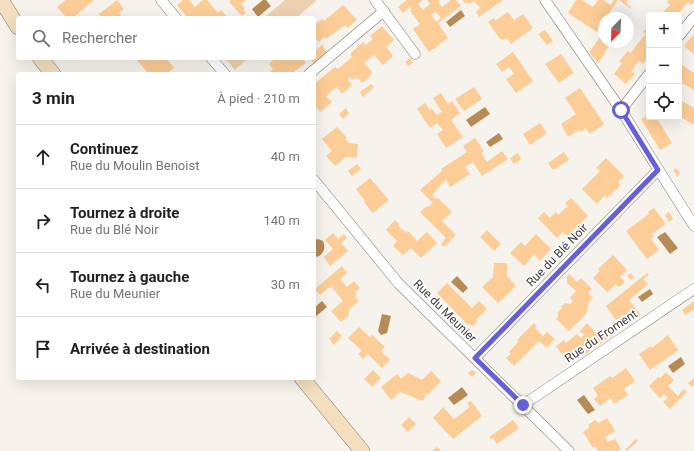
<!DOCTYPE html>
<html lang="fr">
<meta charset="utf-8">
<style>
body{margin:0;font-family:Roboto,sans-serif;background:#f6f6f6;color:#202124}
.controls{position:absolute;right:12px;top:12px;display:grid;overflow:hidden;border-radius:4px;box-shadow:0 4px 16px #0002}
.controls button{width:36px;height:36px;display:grid;place-items:center;padding:0;border:0;border-bottom:1px solid #e0e0e0;background:#fff;color:#202124;font:20px sans-serif}
.compass{position:absolute;left:598px;top:12px;width:36px;height:36px;border-radius:50%;background:#fff;box-shadow:0 4px 16px #0002;rotate:203deg}
.stop{position:absolute;width:12px;height:12px;margin:-9px;border:3px solid #655fd8;border-radius:50%;background:#fff}
.stop.end{background:#655fd8;border-color:#fff;box-shadow:0 1px 4px #0008}
.list{margin:0;padding:0;list-style:none}
h2{display:flex;justify-content:space-between;align-items:center;height:52px;margin:0;padding:0 16px;font-size:17px}
h2 small{font-size:13px;font-weight:400;color:#757577}
.list li{display:grid;grid-template-columns:26px 1fr auto;gap:12px;align-items:center;box-sizing:border-box;height:64px;padding:0 16px;border-top:1px solid #e0e0e0}
.list b{display:block;font-size:15px;white-space:nowrap}
.list p{margin:0;font-size:13px;white-space:nowrap;color:#757577}
.list em{font-size:13px;font-style:normal;color:#757577}
.icon{flex:none;width:22px;height:22px;fill:none;stroke:currentColor;stroke-width:2;stroke-linecap:round;stroke-linejoin:round}
.map{position:relative;flex:none;width:694px;height:451px;overflow:hidden}
.search{position:absolute;background:#fff;box-shadow:0 4px 16px #0002;left:16px;top:16px;width:300px;height:44px;display:flex;align-items:center;gap:10px;box-sizing:border-box;padding:0 14px;border-radius:4px;color:#757577;font-size:15px}
.panel{position:absolute;background:#fff;box-shadow:0 4px 16px #0002;left:16px;top:72px;width:300px;height:308px;border-radius:4px}
.map>svg:first-child{display:block}
</style>
<div class="map">
<svg width="694" height="451" viewBox="0 0 694 451">
<rect width="100%" height="100%" fill="#f6f2ec"/>
<g fill="#eed1b0">
<path d="M285,0H317L296,18H264Z"/>
<path d="M225,58H248L235,70Z"/>
</g>
<g fill="#b68b56">
<path d="M263,0H266L271,6L258,17L252,9Z"/>
<path d="M461,10L465,16L450,27L446,22Z"/>
<path d="M485,107L490,114L471,127L466,120Z"/>
<path d="M499,133L503,139L490,147L486,142Z"/>
<path d="M665,232L678,248L670,254L657,237Z"/>
<path d="M318,239L323,241C326,248 324,254 317,257L314,254V240Z"/>
<path d="M457,276L468,288L463,293L451,282Z"/>
<path d="M650,289L653,294L642,302L638,297Z"/>
<path d="M322,301L327,307L314,318V308Z"/>
<path d="M382,314L391,316L387,333L381,335L378,331Z"/>
<path d="M681,357L685,364L673,373L668,366Z"/>
<path d="M462,387L468,395L454,405L448,398Z"/>
<path d="M584,395L595,410L588,414L577,400Z"/>
</g>
<g fill="#fccd97" fill-rule="evenodd">
<path d="M66,0H94L73,18H67L57,7Z"/>
<path d="M117,0L124,9L119,13L123,18H102L99,14Z"/>
<path d="M183,0H189L195,7L203,0H207L218,13L221,10L228,18H188L177,5Z"/>
<path d="M231,0H246L241,4L245,8L243,10L246,13L242,16L229,2Z"/>
<path d="M407,0H423L418,4L423,10L430,4L427,0H440L438,2L442,7L451,0H456L461,6L438,23L448,38L429,52L413,29L420,24L410,11L412,10L410,7L403,13L398,7ZM436,12L441,18L436,22L431,15Z"/>
<path d="M462,0H503L479,17L476,12L480,8L474,1L469,4L467,2L465,4L464,2L466,0L464,2Z"/>
<path d="M576,0H582L593,7L598,0H603L611,5L614,0H618L606,18H604V22L597,32L568,13Z"/>
<path d="M619,0H628L626,3L631,7L630,8Z"/>
<path d="M669,0H694V2L691,5L688,2L680,12L683,15L679,20V15H661L670,5L667,2Z"/>
<path d="M343,5L357,20L347,28L345,25L326,39L324,37L319,42L316,39L314,40V28L315,27L314,25L322,19L324,21Z"/>
<path d="M508,12L514,20L523,14L533,28L511,44L507,38L503,40L500,39L488,22L494,18L495,21Z"/>
<path d="M649,25V56L643,64L639,61L631,71L635,74L626,84L614,74L622,63L619,61L628,51L631,53L638,43L646,34L643,32Z"/>
<path d="M382,26L394,40L386,47L392,54V57L383,65L374,55L364,63L372,72L371,75L362,83L357,77L353,80L349,77L348,80L352,85L342,94L337,87L326,96L332,102L320,112L316,107H314V84L335,67L338,69L352,57L350,54L363,42L366,45L373,39L370,36Z"/>
<path d="M545,30L553,41L547,45L538,34Z"/>
<path d="M604,32V42H612L604,53L605,54L598,63L589,52Z"/>
<path d="M693,35H694V54L684,46Z"/>
<path d="M322,45L327,52L314,64L309,58H314V48L316,50Z"/>
<path d="M513,52L533,81L516,93L506,79L514,74L509,67L502,72L496,64Z"/>
<path d="M561,54L574,73L559,83L545,64Z"/>
<path d="M135,58H166L174,68L169,72L170,74H149Z"/>
<path d="M272,58H301L306,63L291,74L290,72L288,74H268L273,69L269,64L274,60Z"/>
<path d="M410,58L413,63L408,66L405,62Z"/>
<path d="M679,63L694,73V90L679,81Z"/>
<path d="M371,84L374,87L363,97L360,92Z"/>
<path d="M474,87L482,99L464,111L455,99Z"/>
<path d="M580,88L604,124L590,134L586,128L581,132L579,130L568,137L561,124L576,114L565,98Z"/>
<path d="M441,93L448,104L452,101L460,113L451,120L463,137L446,148L437,134L443,130L437,123L430,128L417,109L425,103L430,110L432,109L437,115L442,112L433,98Z"/>
<path d="M679,99L694,108V125L679,116Z"/>
<path d="M346,108L349,113L343,119L339,114Z"/>
<path d="M649,114V117H656L672,143L660,150L641,119Z"/>
<path d="M540,123L547,133L530,145L523,134Z"/>
<path d="M337,127L347,138L345,139L349,143L358,144L357,158L346,157L335,166L326,156L332,151L322,139Z"/>
<path d="M475,138L484,151L481,153L487,162L502,151L508,159L482,176L473,162L465,167L470,174L450,187L446,179L432,195L436,199L438,198L452,212L442,221L456,235L444,247L441,244L446,238L420,212L427,206L428,207L433,203L420,190L442,171L441,169L467,152L463,146Z"/>
<path d="M564,152L569,160L553,170L548,163Z"/>
<path d="M518,153L521,159L514,164L510,158Z"/>
<path d="M606,158L624,176L618,182L620,184L618,188L607,198L605,195L597,204L582,189L600,171L596,168Z"/>
<path d="M357,164L361,169L352,176L348,171Z"/>
<path d="M675,168L680,172L677,177L674,171Z"/>
<path d="M370,178L389,200L373,213L364,202L365,201L356,189Z"/>
<path d="M571,198L588,216L567,236L563,232L557,238L538,218L544,212L550,218L556,212L558,215L568,206L565,203Z"/>
<path d="M654,208L666,224L652,234L654,237L651,239L659,250L647,259L626,231L649,214L648,212Z"/>
<path d="M669,212L673,219L669,222L665,215Z"/>
<path d="M395,220L399,224L398,226L406,233L408,231L417,241L427,232L437,243L421,258L411,248L403,255L393,246L397,241L386,230Z"/>
<path d="M487,230L501,244L494,251L480,237Z"/>
<path d="M333,233L338,239L344,234L347,238L341,243L348,251L330,266L324,257L333,249L325,240Z"/>
<path d="M536,234L551,249L540,261L534,254L524,266L510,253L521,242L525,246Z"/>
<path d="M613,255L627,270L620,277L625,282L619,287L616,284L607,292L593,278L600,271L598,269Z"/>
<path d="M494,263H507V276L516,286L498,303L482,287L493,277Z"/>
<path d="M342,266L347,273L340,279L347,287L354,281L360,288L355,292L357,295L355,297L359,301L349,309V315L341,322L331,311L343,301L331,286L320,295L315,289Z"/>
<path d="M630,273L634,277L631,280L627,276Z"/>
<path d="M647,273L649,275L643,279L648,284L629,300L641,315L630,323L624,314L616,320L606,306Z"/>
<path d="M569,274L577,282L581,278L592,289L588,293L593,298L589,301L586,314L569,331L556,319L558,317V312L562,308L561,307L565,303L570,304L573,301L570,298L576,291L567,283V276Z"/>
<path d="M447,283L472,308L479,301L487,309L476,320L477,322L473,326L466,323L437,293Z"/>
<path d="M694,301V309L685,315L682,310Z"/>
<path d="M534,323L537,326L535,328L543,336L547,332L555,339L547,348L539,341L514,366L506,358L511,354L509,352L518,342L517,340Z"/>
<path d="M587,323L599,336L609,330L613,335L593,349L589,344L586,346L590,351L583,356L577,347L564,357L556,346L564,340L566,343L577,334L581,338L584,335L580,331Z"/>
<path d="M359,327L370,337L372,335L385,347L381,351L390,360L382,368L368,354L363,359L358,354L362,351L348,338Z"/>
<path d="M337,331L342,336L334,345L329,339Z"/>
<path d="M668,335L678,350L650,370L639,354L651,346L652,348Z"/>
<path d="M626,368L635,381L624,389L628,395L614,404L611,398L600,406L594,399L598,396L593,388L610,376L612,378Z"/>
<path d="M373,370L381,378L372,387L364,379Z"/>
<path d="M472,370L476,373L472,377L468,373Z"/>
<path d="M431,371L441,381L428,395L426,394L423,401L400,392L391,400L381,387L397,374L401,379L408,373L422,380Z"/>
<path d="M666,372L674,380L668,386L678,396L684,389L687,392L670,409L663,402L668,398L664,394L660,398L649,386L658,377L660,378Z"/>
<path d="M694,378V385L692,387L688,383Z"/>
<path d="M471,401L482,416L453,439L433,418L443,407L454,419L470,407L467,403Z"/>
<path d="M409,417L416,424L408,432L401,425Z"/>
<path d="M607,418L615,431L605,437L608,442L615,439L621,449L618,451H598L595,446L593,448L583,432L590,427L588,425L595,420L599,423Z"/>
<path d="M513,420L519,428L497,444L493,438L491,439L489,437Z"/>
<path d="M636,439L638,441L627,451L625,450Z"/>
<path d="M437,447L441,451H432Z"/>
</g>
<g fill="none" stroke-linecap="round" stroke-linejoin="round">
<g stroke="#7e7a75" stroke-width="11">
<g id="street">
<path d="M161,0L176,18"/>
<path d="M375,0L415,54"/>
<path d="M545,0L621,110L694,226"/>
<path d="M679,36L694,17"/>
<path d="M211,58L225,74"/>
<path d="M309,74L384,11"/>
<path d="M621,110L649,74"/>
<path d="M314,180L399,284L569,451"/>
<path d="M475,358L658,170"/>
<path d="M523,405L694,289"/>
</g>
</g>
<g stroke="#7e7a75" stroke-width="16">
<g id="secondary">
<path d="M1,0L18,27"/>
<path d="M40,58L53,74"/>
<path d="M302,378L362,451"/>
</g>
</g>
<use href="#street" stroke="#fff" stroke-width="10"/>
<use href="#secondary" stroke="#f3debe" stroke-width="15"/>
</g>
<g fill="none" stroke-linecap="round" stroke-linejoin="round">
<path stroke="#655fd8" stroke-width="5" d="M523,405L475,358L658,170L621,110"/>
</g>
<g text-anchor="middle" stroke-width="3.5" stroke-linejoin="round" paint-order="stroke">
<g font-size="12" fill="#3e3c3a" stroke="#fff">
<text transform="translate(557 255) rotate(-46)" y="4">Rue du Blé Noir</text>
<text transform="translate(445 311) rotate(45)" y="4">Rue du Meunier</text>
<text transform="translate(601 336) rotate(-34)" y="4">Rue du Froment</text>
</g>
</g>
</svg>
<div class="controls">
<button>+</button>
<button>−</button>
<button><svg class="icon" aria-label="locate" viewBox="0 0 24 24"><circle cx="12" cy="12" r="6"/><path d="M12 2v4M12 18v4M2 12h4M18 12h4"/></svg></button>
</div>
<svg class="compass" viewBox="-18 -18 36 36"><path d="M0-13l5 13h-10z" fill="#e53935"/><path d="M0 13l5-13h-10z" fill="#757577"/></svg>
<div class="stop" style="left:621px;top:110px"></div>
<div class="stop end" style="left:523px;top:405px"></div>
<div class="search"><svg class="icon" aria-label="search" viewBox="0 0 24 24"><circle cx="10" cy="10" r="6"/><path d="M15 15l6 6"/></svg>Rechercher</div>
<section class="panel">
<h2>3 min<small>À pied · 210 m</small></h2>
<ul class="list">
<li><svg class="icon" aria-label="ahead" viewBox="0 0 24 24"><path d="M12 20V5M6 11l6-6 6 6"/></svg><div><b>Continuez</b><p>Rue du Moulin Benoist</p></div><em>40 m</em></li>
<li><svg class="icon" aria-label="right" viewBox="0 0 24 24"><path d="M7 20v-9h11M14 6l5 5-5 5"/></svg><div><b>Tournez à droite</b><p>Rue du Blé Noir</p></div><em>140 m</em></li>
<li><svg class="icon" aria-label="left" viewBox="0 0 24 24"><path d="M17 20v-9H6M10 6l-5 5 5 5"/></svg><div><b>Tournez à gauche</b><p>Rue du Meunier</p></div><em>30 m</em></li>
<li><svg class="icon" aria-label="arrive" viewBox="0 0 24 24"><path d="M6 21V4h12l-3 4 3 4H6"/></svg><div><b>Arrivée à destination</b></div></li>
</ul>
</section>
</div>
